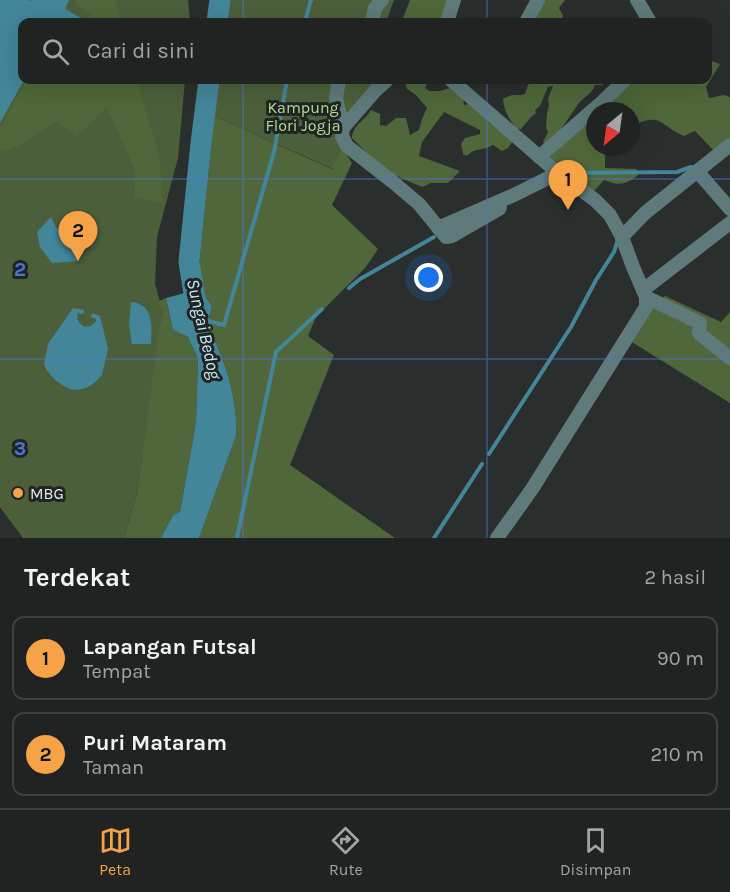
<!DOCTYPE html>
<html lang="id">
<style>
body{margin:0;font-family:Karla,sans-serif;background:#2d2f2f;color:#f1f3f6}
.compass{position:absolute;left:586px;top:102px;width:54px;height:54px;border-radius:50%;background:#202322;box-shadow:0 6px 24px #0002;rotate:209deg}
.you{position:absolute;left:429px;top:278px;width:21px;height:21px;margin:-15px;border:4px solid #fff;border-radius:50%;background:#1a73e8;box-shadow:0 0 0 9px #1a73e833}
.badge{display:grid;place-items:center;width:39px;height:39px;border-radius:50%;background:#f6a247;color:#111;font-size:20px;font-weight:700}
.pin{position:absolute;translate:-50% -50px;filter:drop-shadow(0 2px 3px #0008)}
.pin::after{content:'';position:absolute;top:32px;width:21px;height:18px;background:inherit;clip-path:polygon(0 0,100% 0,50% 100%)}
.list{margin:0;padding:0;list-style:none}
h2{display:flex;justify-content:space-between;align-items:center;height:78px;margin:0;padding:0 24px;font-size:26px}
h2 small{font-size:20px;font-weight:400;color:#a2a4a5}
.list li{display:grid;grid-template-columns:39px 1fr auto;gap:18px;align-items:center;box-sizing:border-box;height:84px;margin:0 12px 12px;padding:0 12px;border:2px solid #3d4040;border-radius:12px}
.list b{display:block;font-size:22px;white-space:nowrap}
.list p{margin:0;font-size:20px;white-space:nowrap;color:#a2a4a5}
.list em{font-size:20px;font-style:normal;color:#a2a4a5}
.icon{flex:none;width:33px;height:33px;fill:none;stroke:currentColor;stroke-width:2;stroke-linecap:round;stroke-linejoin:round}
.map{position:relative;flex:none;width:730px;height:538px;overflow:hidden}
.search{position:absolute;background:#202322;box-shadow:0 6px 24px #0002;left:18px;right:18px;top:18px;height:66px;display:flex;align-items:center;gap:15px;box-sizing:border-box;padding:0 21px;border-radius:12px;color:#a2a4a5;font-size:22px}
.sheet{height:270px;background:#202322}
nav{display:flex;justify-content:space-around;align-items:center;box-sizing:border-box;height:84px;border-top:2px solid #3d4040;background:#202322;font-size:16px;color:#a2a4a5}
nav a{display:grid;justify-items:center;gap:3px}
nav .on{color:#f6a247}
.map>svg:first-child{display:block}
</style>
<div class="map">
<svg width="730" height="538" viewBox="0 0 730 538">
<rect width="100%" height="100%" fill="#2a2f2d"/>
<g fill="#4c5f3b">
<path d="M0,0H188L190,22H22V80H185L178,158L157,237L155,284L162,309L158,346L137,493L124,538H23L0,507Z"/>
<path d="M227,0H394L386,22H224Z"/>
<path d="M218,80H383L339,128L342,147L333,169L214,116Z"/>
</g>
<g fill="#4f673a">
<path d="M76,0H115L121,22H86L91,14L75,4Z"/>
<path d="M410,0H448L443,22H406L403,18Z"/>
<path d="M542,0H565L559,8L563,16L561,22H530Z"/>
<path d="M708,60L720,64L706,87L709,98L724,95L730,97V138L714,151L695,131L684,136C657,124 663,112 631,126V111H597L630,80H672L676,81L680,80H708Z"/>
<path d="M27,80H137L160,159L162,202L135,198V170L107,108L76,137L56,121C38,132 22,148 0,152V128Z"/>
<path d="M406,80H429L425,88L429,91H440L450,88L463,95L464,105L474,103L485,113L488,122L513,141L508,148L502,151L493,145C486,149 485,148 477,150C473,150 470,154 466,156L463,154L461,144L465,138L480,134V130L444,112L422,142L419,156L460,171L448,183H431L422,187L394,175L371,157L352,138C353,124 364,122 371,110L380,114V125L386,126L396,118H406L410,135L419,130L422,119L427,108L416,95L407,89L405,81Z"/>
<path d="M534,80H605L606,82L602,85H595C592,94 585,96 579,103L557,135L544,144L543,142L548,132L546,127L547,113L549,105L548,99L553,86L548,87L540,106L535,110L536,113L531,117L521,129H517C509,120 504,111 503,99C514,92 516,97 525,94L528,85Z"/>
<path d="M595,113V147H610L605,153V168L636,169L638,175C627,185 617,186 604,180L594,191L550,157Z"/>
<path d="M214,116L332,169L342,147L352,163L332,205L378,249L365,268L316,317L308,336L334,355L290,465L395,538H199L236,436C238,410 230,377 220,353C216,344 211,336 206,328L212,306L200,289V257Z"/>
<path d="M665,296L721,322L730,312V403L627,339L642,314Z"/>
<path d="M166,298L173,330L188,337L198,359L196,422L180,512L173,515L161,538H124L137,493L162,310L159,301Z"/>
</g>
<g fill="#438599">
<path d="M0,0H29L30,1L32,0H69L65,9L84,20L82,22H22L24,80L0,123Z"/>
<path d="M51,217L56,227L64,234L73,248L77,255L79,261L52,263L40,247L37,232Z"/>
<path d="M200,289L212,306L206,328C211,336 217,344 220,353C230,377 238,410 236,436L199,538H161L173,515L180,512L196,422L198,359L188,337L173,330L166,298Z"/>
<path d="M131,302C154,303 152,328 151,344H132L129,324Z"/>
<path d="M73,308L84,310L83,314L78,313C76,320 79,324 85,327L91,326L96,321V319L91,317L92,313L100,316L108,349L102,375L94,383L86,388L78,390L70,389L63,386L53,378L46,369L44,364L48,344Z"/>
</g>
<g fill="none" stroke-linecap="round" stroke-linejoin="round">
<g stroke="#438599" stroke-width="4">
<path d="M305,22L311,0"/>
<path d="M566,173L677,172L691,167"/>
<path d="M349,288L360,279L434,237"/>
<path d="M204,320L224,325L274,152L287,80"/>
<path d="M489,454L571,327L596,280L614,252L618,239"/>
<path d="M237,538L276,352L322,309"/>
<path d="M434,538L482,464"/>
</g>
<g stroke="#438599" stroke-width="21">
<path d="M217,22L220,0"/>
<path d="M198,318L189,262L201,143L209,80"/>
</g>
<g stroke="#5e7a7b" stroke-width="14">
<path d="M637,0L650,22"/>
<path d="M372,22L375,8L382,0"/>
<path d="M447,22L454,0"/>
<path d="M526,22L538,0"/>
<path d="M339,80L336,98L343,128"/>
<path d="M387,80L375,91L343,128L342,136L347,146L393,182L419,204L446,237L452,236L499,209L500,207L499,202"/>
<path d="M451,80L558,173L595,200L610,215L622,237"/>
<path d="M539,157L601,103L625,80"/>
<path d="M697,171L730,209"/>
<path d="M438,228L514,195L558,173"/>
<path d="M643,290L730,223"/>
<path d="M646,297L700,323L699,332L701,335L730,358"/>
<path d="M497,538L532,489L646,307V297L633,267L622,237L645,213L730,145"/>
</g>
</g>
<path fill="none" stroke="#4f75dc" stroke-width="1.5" stroke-opacity="0.55" d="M243,0V22M487,0V22M243,80V538M487,80V538M0,179H730M0,359H730"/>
<circle fill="#f6a247" stroke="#202524" stroke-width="2" cx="18" cy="493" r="6"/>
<g text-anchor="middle" stroke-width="6" stroke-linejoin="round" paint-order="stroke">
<g font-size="16" fill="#b5db94" stroke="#202524">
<text x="303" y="113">Kampung<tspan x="303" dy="18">Flori Jogja</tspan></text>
</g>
<g font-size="16" fill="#e6e9e8" stroke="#202524" text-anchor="start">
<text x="30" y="499">MBG</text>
</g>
<g font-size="18" font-style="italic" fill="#c5eaf6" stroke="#202524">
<text transform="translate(204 329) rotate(77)" y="6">Sungai Bedog</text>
</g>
</g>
<g font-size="20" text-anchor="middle" font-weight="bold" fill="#4f75dc" stroke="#202524" stroke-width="6" stroke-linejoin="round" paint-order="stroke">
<text x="20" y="276">2</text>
<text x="20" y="455">3</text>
</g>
</svg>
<svg class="compass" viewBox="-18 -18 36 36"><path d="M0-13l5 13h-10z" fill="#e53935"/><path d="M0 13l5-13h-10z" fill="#a2a4a5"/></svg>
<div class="you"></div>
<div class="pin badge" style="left:568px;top:210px">1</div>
<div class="pin badge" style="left:78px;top:261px">2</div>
<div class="search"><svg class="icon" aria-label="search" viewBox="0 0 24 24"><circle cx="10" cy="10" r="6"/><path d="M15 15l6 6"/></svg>Cari di sini</div>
</div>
<section class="sheet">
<h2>Terdekat<small>2 hasil</small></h2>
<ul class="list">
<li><span class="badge">1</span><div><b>Lapangan Futsal</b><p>Tempat</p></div><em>90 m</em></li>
<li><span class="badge">2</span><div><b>Puri Mataram</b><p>Taman</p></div><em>210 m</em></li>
</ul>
</section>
<nav>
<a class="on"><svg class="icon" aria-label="map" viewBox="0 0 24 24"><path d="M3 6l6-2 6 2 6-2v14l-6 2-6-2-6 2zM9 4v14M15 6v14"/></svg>Peta</a>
<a><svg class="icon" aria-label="directions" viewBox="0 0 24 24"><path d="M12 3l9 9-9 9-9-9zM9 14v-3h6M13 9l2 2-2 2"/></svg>Rute</a>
<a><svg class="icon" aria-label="saved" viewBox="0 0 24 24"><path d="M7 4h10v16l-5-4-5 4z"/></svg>Disimpan</a>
</nav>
